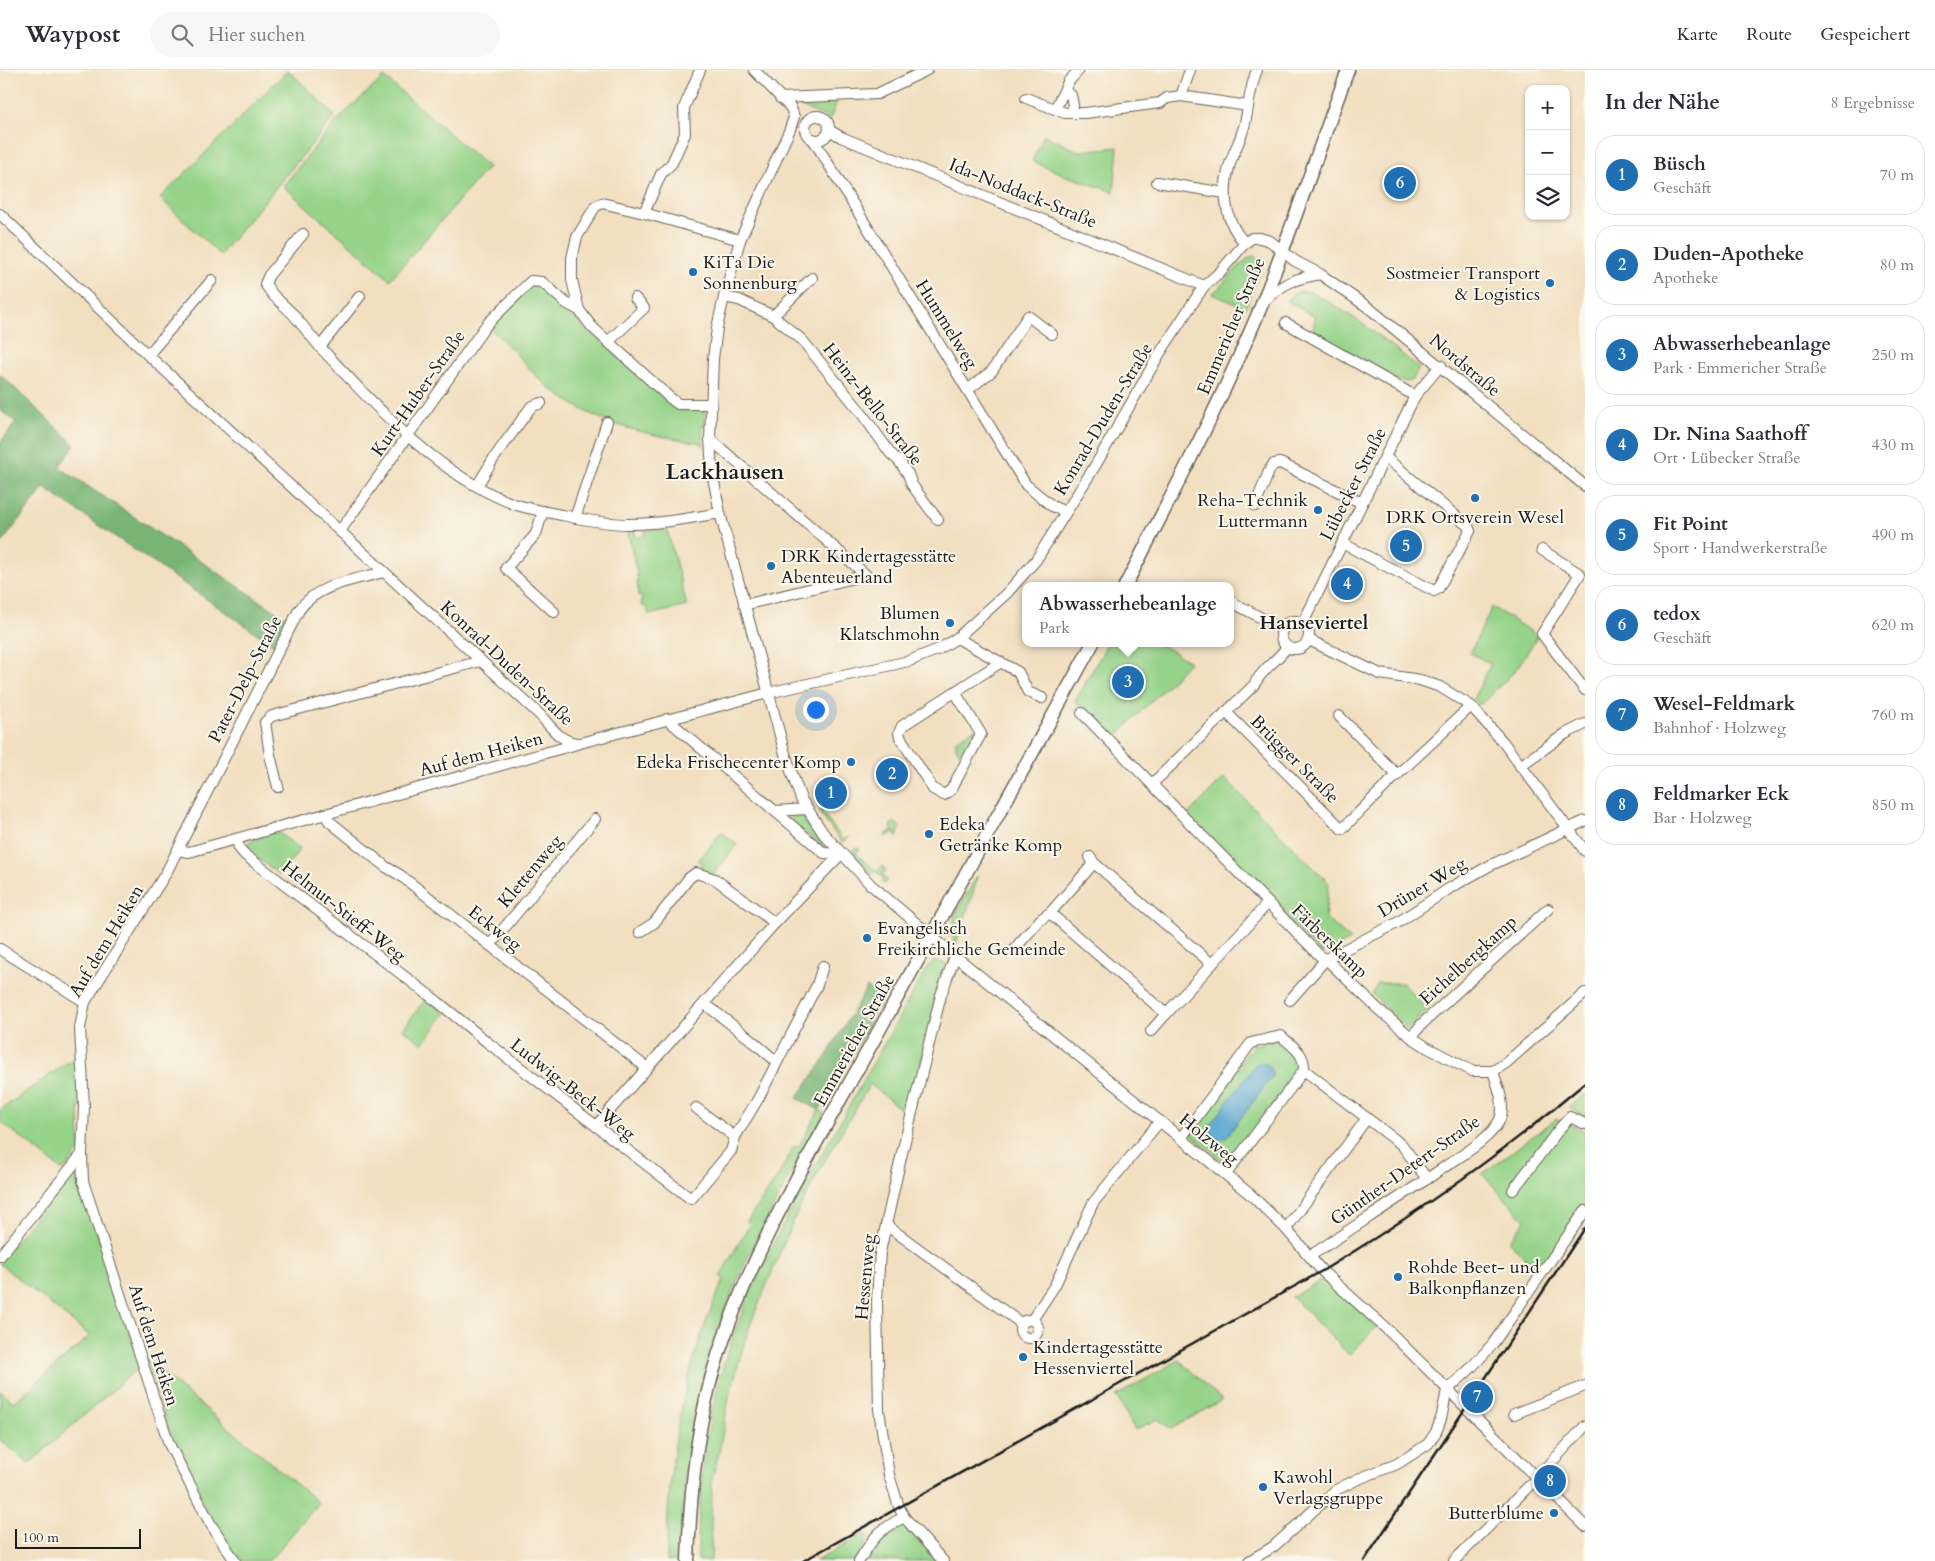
<!DOCTYPE html>
<html lang="de">
<meta charset="utf-8">
<style>
body{margin:0;font-family:Cardo,serif;background:#f7f7f7;color:#2b2b33}
.controls{position:absolute;right:15px;top:15px;display:grid;overflow:hidden;border-radius:10px;box-shadow:0 1px 4px #0004}
.controls button{width:45px;height:45px;display:grid;place-items:center;padding:0;border:0;border-bottom:1px solid #e1e1e2;background:#fff;color:#2b2b33;font:25px sans-serif}
.scale{position:absolute;left:15px;bottom:12px;width:126px;box-sizing:border-box;padding-left:5px;border:2px solid #1c1c1c;border-top:0;font-size:14px;line-height:18px;white-space:nowrap;color:#1c1c1c;-webkit-text-stroke:4px #fbf7ec;paint-order:stroke}
.you{position:absolute;left:815px;top:639px;width:18px;height:18px;margin:-12px;border:4px solid #fff;border-radius:50%;background:#1a73e8;box-shadow:0 0 0 8px #1a73e833}
.badge{display:grid;place-items:center;width:32px;height:32px;border-radius:50%;background:#1f6fb2;color:#fff;font-size:16px;font-weight:700}
.pin{position:absolute;translate:-50% -50%;border:2px solid #fff;box-shadow:0 1px 5px #0006}
.popup{position:absolute;left:1022px;top:512px;width:212px;height:65px;box-sizing:border-box;display:grid;place-content:center;border-radius:10px;background:#fff;filter:drop-shadow(0 1px 4px #0005);font-size:16px;white-space:nowrap;color:#7c7c81}
.popup b{font-size:19px;color:#2b2b33}
.popup::after{content:'';position:absolute;left:50%;top:100%;margin-left:-10px;border:10px solid transparent;border-top-color:#fff}
.list{margin:0;padding:0;list-style:none}
h2{display:flex;justify-content:space-between;align-items:center;height:65px;margin:0;padding:0 20px;font-size:21px}
h2 small{font-size:16px;font-weight:400;color:#7c7c81}
.list li{display:grid;grid-template-columns:32px 1fr auto;gap:15px;align-items:center;box-sizing:border-box;height:80px;margin:0 10px 10px;padding:0 10px;border:1px solid #e1e1e2;border-radius:20px}
.list b{display:block;font-size:19px;white-space:nowrap}
.list p{margin:0;font-size:16px;white-space:nowrap;color:#7c7c81}
.list em{font-size:16px;font-style:normal;color:#7c7c81}
.icon{flex:none;width:28px;height:28px;fill:none;stroke:currentColor;stroke-width:2;stroke-linecap:round;stroke-linejoin:round}
.map{position:relative;flex:none;width:1585px;height:1491px;overflow:hidden}
header{display:flex;align-items:center;gap:30px;box-sizing:border-box;height:70px;padding:0 25px;background:#fff;border-bottom:1px solid #e1e1e2}
header strong{font-size:24px}
nav{display:flex;gap:28px;margin-inline-start:auto;font-size:18px}
.search{width:350px;height:45px;background:#f7f7f7;display:flex;align-items:center;gap:12px;box-sizing:border-box;padding:0 18px;border-radius:28px;color:#7c7c81;font-size:19px}
main{display:flex}
aside{flex:1;background:#fff}
.map>svg:first-child{display:block}
</style>
<header>
<strong>Waypost</strong>
<div class="search"><svg class="icon" aria-label="search" viewBox="0 0 24 24"><circle cx="10" cy="10" r="6"/><path d="M15 15l6 6"/></svg>Hier suchen</div>
<nav><a>Karte</a><a>Route</a><a>Gespeichert</a></nav>
</header>
<main>
<div class="map">
<svg width="1585" height="1491" viewBox="0 0 1585 1491">
<rect width="100%" height="100%" fill="#fbf7ec"/>
<filter id="ink" filterUnits="userSpaceOnUse"><feTurbulence type="fractalNoise" baseFrequency=".02" numOctaves="2"/><feDisplacementMap in="SourceGraphic" scale="10" xChannelSelector="R" yChannelSelector="G"/><feConvolveMatrix kernelMatrix="1 2 1 2 8 2 1 2 1" color-interpolation-filters="sRGB"/></filter>
<filter id="wash" filterUnits="userSpaceOnUse"><feTurbulence type="fractalNoise" baseFrequency=".0096" numOctaves="4" result="noise"/><feDisplacementMap in="SourceGraphic" scale="20" xChannelSelector="R" yChannelSelector="G"/><feGaussianBlur stdDeviation="1.12" result="paint"/><feColorMatrix in="noise" values="0 0 0 0 0 0 0 0 0 0 0 0 0 0 0 0 0 1.4 0 .05"/><feComposite in="paint" operator="in"/></filter>
<g filter="url(#wash)">
<rect width="100%" height="100%" fill="#f1dfc0"/>
<g fill="#95d388" stroke="#587852">
<path d="M288,0L335,46L220,185L160,128Z"/>
<path d="M384,7L488,97L390,210L283,116L338,49Z"/>
<path d="M795,29H838L830,49L793,33Z"/>
<path d="M1044,65L1078,81L1118,77L1114,122L1067,106L1032,91Z"/>
<path d="M1254,186L1259,190L1261,197L1246,238L1212,224C1224,215 1242,188 1254,186Z"/>
<path d="M540,215C549,222 563,228 570,237C580,248 578,261 596,266L671,335L682,340L705,341V356L702,355L703,376L701,373C639,363 594,355 545,314C524,296 509,273 488,257L531,216Z"/>
<path d="M1304,221L1311,222C1351,243 1384,269 1419,298L1413,309L1408,312L1400,311L1313,261L1315,247L1287,231C1292,224 1296,222 1304,221Z"/>
<path d="M667,459L687,536L649,545L647,537L641,536L642,527L638,526L637,503L628,463L625,460H637L635,463L636,468L646,465L644,460Z"/>
<path d="M1492,537L1538,566L1515,601L1480,635L1473,629L1491,594L1470,583Z"/>
<path d="M1108,573H1158L1190,592L1112,671L1075,631Z"/>
<path d="M974,659L976,664L963,689L955,675L957,674L955,671Z"/>
<path d="M1224,708L1329,813L1325,848L1351,870L1321,884L1186,746Z"/>
<path d="M827,736L828,737L822,742L843,770L849,767L842,773L818,741Z"/>
<path d="M798,744L801,745L826,779L791,752L793,745Z"/>
<path d="M895,752L900,758L897,767L894,762L886,767L885,765L893,760L890,755Z"/>
<path d="M278,762L300,779L280,805L250,783L247,775L252,769Z"/>
<path d="M721,762L737,774L714,804L702,800L699,790Z"/>
<path d="M855,778L860,779L856,784L877,801L882,796L886,800L882,805L887,810L884,814L882,811L884,808L875,801L872,804L851,783Z"/>
<path d="M977,806L976,814L956,874L950,863L954,856V846Z"/>
<path d="M934,892L946,893L936,921L935,935L908,1045L870,1014L821,1097L794,1149L748,1260L729,1327L719,1383L712,1408L711,1491H698C698,1431 703,1373 718,1315C740,1230 783,1153 826,1077C860,1017 894,956 928,896Z"/>
<path d="M1378,913H1403L1428,940L1407,960L1372,924Z"/>
<path d="M426,928L446,943L423,974L403,959Z"/>
<path d="M1280,970L1298,987L1299,1000L1232,1091L1224,1092L1193,1066L1191,1061L1253,975Z"/>
<path d="M78,985L80,1080L63,1101L0,1051V1040Z"/>
<path d="M1585,1024V1046L1569,1038Z"/>
<path d="M819,1040L824,1044C785,1115 743,1187 716,1264C690,1337 682,1414 680,1491H667C666,1395 683,1296 724,1209L720,1206L750,1154L747,1151L776,1110L794,1076L798,1078Z"/>
<path d="M1556,1049L1585,1061V1135L1540,1201L1509,1172L1525,1150L1482,1104Z"/>
<path d="M71,1103L80,1111L140,1296L29,1394L0,1370V1321L14,1332L90,1266L0,1194V1191Z"/>
<path d="M1325,1208L1378,1255L1349,1285L1292,1227Z"/>
<path d="M146,1289L319,1433L269,1491H239L212,1451L173,1373Z"/>
<path d="M1179,1290L1222,1330L1171,1359L1158,1349L1135,1360L1116,1326Z"/>
<path d="M904,1455L911,1459L939,1491H863C873,1475 884,1458 904,1455Z"/>
<path d="M865,1464L869,1467L855,1491H816Z"/>
</g>
<g fill="#78b574" stroke="#4a6848">
<path d="M0,304L75,375L59,397L289,550L275,576L44,418L0,475V373L16,352L0,340Z"/>
<path d="M867,917L882,929L827,1032H824L819,1040L797,1028L826,987Z"/>
</g>
<path fill="#56a5d0" stroke="#396076" d="M1262,992C1270,995 1272,998 1272,1007L1225,1069C1215,1071 1210,1067 1209,1057L1255,995Z"/>
</g>
<g filter="url(#ink)">
<g fill="none" stroke-linecap="round" stroke-linejoin="round">
<g stroke="#676055" stroke-width="12">
<g id="minor">
<path d="M754,0L791,38L794,47L790,59L740,170L724,227L717,258L713,289L710,369L712,402L720,443L785,684L801,729L823,763L870,814L955,886L1251,1125L1286,1159L1322,1201L1390,1262L1585,1456"/>
<path d="M1079,0L1068,12L1064,21L1071,25L1073,35L1072,43H1085L1160,33L1167,28L1181,26"/>
<path d="M1190,0L1181,26L1248,36"/>
<path d="M780,28L877,24L927,0"/>
<path d="M1026,28L1065,43H1072"/>
<path d="M1055,39L1064,21"/>
<circle cx="817" cy="58" r="12"/>
<path d="M829,60L841,67L1204,216"/>
<path d="M813,69L1026,415L1052,436L1066,442"/>
<path d="M1157,112L1225,123"/>
<path d="M644,143L661,104L672,93L685,64L684,38L700,0"/>
<path d="M0,144L148,285L540,645C552,658 561,673 580,673L768,623L909,591L939,579L957,568L1007,523L1036,490L1095,396L1160,283L1204,216L1220,202L1245,173L1252,168H1260L1270,171L1295,191L1320,204L1369,238L1585,416"/>
<path d="M303,164L269,205L265,214L273,225L293,244L320,277L360,226"/>
<path d="M1245,173C1225,153 1222,124 1229,97C1233,82 1242,68 1245,53C1249,35 1250,17 1257,0"/>
<path d="M724,227L739,230L773,246L802,270L860,341L891,384L899,391L908,404L912,415L938,450"/>
<path d="M1265,230C1285,212 1294,209 1320,204"/>
<path d="M773,246L812,208"/>
<path d="M1286,253L1415,326"/>
<path d="M609,271L644,238L635,228"/>
<path d="M320,277C375,336 437,405 514,434C529,439 546,442 562,445C585,450 606,454 629,454C660,454 690,448 720,443"/>
<path d="M148,285L212,210"/>
<path d="M969,319L992,301L1028,246L1052,264"/>
<path d="M710,334H678L669,327L592,257L579,240L572,210V188L577,167L595,137L602,133L644,143L740,170"/>
<path d="M710,369L866,505"/>
<path d="M477,416L494,388L531,337L541,333"/>
<path d="M1255,436L1270,399L1274,394L1280,393L1362,433"/>
<path d="M543,441L536,464L506,498L554,542"/>
<path d="M575,448L607,352"/>
<path d="M340,461L487,254L531,211L542,212L566,233L579,240"/>
<path d="M1342,473L1434,521L1438,519L1470,461L1468,456L1385,387"/>
<path d="M1542,480L1580,504L1542,564L1585,620"/>
<path d="M1230,531L1282,559"/>
<path d="M744,535L866,505"/>
<circle cx="1295" cy="565" r="14"/>
<path d="M1303,553L1415,326L1441,295"/>
<path d="M957,568L1018,602L1028,622L1042,628"/>
<path d="M1309,570L1380,604L1420,610L1440,617L1471,636L1503,672L1585,781"/>
<path d="M955,622L981,664L951,720L944,725L933,719L900,667L899,663L902,656L1001,592"/>
<path d="M1226,642L1342,759L1397,705"/>
<path d="M1082,643L1320,886L1326,889L1378,939L1411,967L1428,978L1472,1001H1493L1506,993L1585,923"/>
<path d="M1339,646L1397,705L1471,636"/>
<path d="M667,649L824,783L841,784"/>
<path d="M1520,696L1565,664L1585,654"/>
<path d="M1152,714L1254,615C1261,600 1278,590 1287,577"/>
<path d="M278,717L270,685L265,652L272,646L481,591"/>
<path d="M775,741L808,739"/>
<path d="M325,744L329,751L386,797L400,805L647,998"/>
<path d="M237,769L239,778L245,785L438,932L487,972L691,1129L731,1081L735,1067L758,1029L817,915L823,896"/>
<path d="M178,780L189,782L577,674"/>
<path d="M1090,787L1094,793L1212,894"/>
<path d="M1050,843L1166,944L1268,833"/>
<path d="M640,862L654,853L689,808L696,803L715,809L775,853"/>
<path d="M490,875L595,749"/>
<path d="M1016,877L1041,849L1050,843L1094,793"/>
<path d="M0,879L85,932"/>
<path d="M1290,930L1326,889L1397,853L1450,818L1489,796L1585,751"/>
<path d="M705,934L749,968L777,992"/>
<path d="M1151,961L1166,944"/>
<path d="M1411,967L1422,954L1548,839"/>
<path d="M1304,1000L1402,1075L1427,1109"/>
<path d="M696,1038L735,1067"/>
<path d="M596,1056L775,853L841,784"/>
<path d="M1181,1068L1251,973L1281,966C1293,977 1305,983 1304,1000"/>
<path d="M1226,1104L1304,1000"/>
<path d="M1513,1120L1560,1058L1570,1047L1585,1054"/>
<path d="M886,1155L1022,1254"/>
<path d="M1286,1159L1367,1048"/>
<path d="M0,1186L82,1084"/>
<path d="M1310,1186C1355,1156 1401,1127 1446,1096C1462,1085 1493,1067 1500,1049C1506,1034 1497,1015 1493,1001"/>
<path d="M1032,1250L1055,1215L1093,1133L1160,1051"/>
<circle cx="1029" cy="1259" r="9"/>
<path d="M1514,1344L1585,1316"/>
<path d="M235,1491L210,1453L169,1374L83,1111L82,1084L84,1037L80,958L85,932L166,803L299,540C317,514 355,510 384,502"/>
<path d="M859,1491C875,1465 878,1461 904,1447"/>
<path d="M943,1491L904,1447L899,1437L889,1405L879,1340L877,1230L880,1182L902,1083L941,925L955,886"/>
<path d="M1249,1491L1273,1477L1336,1420L1358,1409L1397,1394L1428,1374L1436,1362L1441,1349L1447,1320L1470,1299L1492,1275L1585,1141"/>
<path d="M1454,1491L1536,1409L1585,1356"/>
</g>
</g>
<g stroke="#676055" stroke-width="15">
<g id="major">
<path d="M1125,516C1173,423 1222,331 1262,234C1293,157 1319,78 1348,0"/>
<path d="M688,1491C690,1430 695,1369 711,1309C746,1184 819,1070 881,957C951,829 1023,701 1093,573"/>
</g>
</g>
<use href="#minor" stroke="#fff" stroke-width="10"/>
<use href="#major" stroke="#fff" stroke-width="12"/>
<g stroke="#1c1c1c" stroke-width="2.5">
<path d="M803,1491L1322,1201C1415,1145 1503,1083 1585,1013"/>
<path d="M1364,1491L1585,1158"/>
</g>
</g>
</g>
<g fill="#1f6fb2" stroke="#fbf7ec" stroke-width="2">
<circle cx="693" cy="202" r="5"/>
<circle cx="1550" cy="213" r="5"/>
<circle cx="1475" cy="428" r="5"/>
<circle cx="1318" cy="440" r="5"/>
<circle cx="771" cy="496" r="5"/>
<circle cx="950" cy="553" r="5"/>
<circle cx="851" cy="692" r="5"/>
<circle cx="929" cy="764" r="5"/>
<circle cx="867" cy="868" r="5"/>
<circle cx="1398" cy="1207" r="5"/>
<circle cx="1023" cy="1287" r="5"/>
<circle cx="1263" cy="1417" r="5"/>
<circle cx="1554" cy="1443" r="5"/>
</g>
<g text-anchor="middle" stroke-width="4" stroke-linejoin="round" paint-order="stroke">
<g font-size="18" fill="#1c1c1c" stroke="#fbf7ec">
<text transform="translate(1023 123) rotate(22)" y="6">Ida-Noddack-Straße</text>
<text transform="translate(947 254) rotate(58)" y="6">Hummelweg</text>
<text transform="translate(1231 256) rotate(-67)" y="6">Emmericher Straße</text>
<text transform="translate(1465 295) rotate(40)" y="6">Nordstraße</text>
<text transform="translate(418 323) rotate(-55)" y="6">Kurt-Huber-Straße</text>
<text transform="translate(873 334) rotate(52)" y="6">Heinz-Bello-Straße</text>
<text transform="translate(1103 349) rotate(-59)" y="6">Konrad-Duden-Straße</text>
<text transform="translate(1353 414) rotate(-63)" y="6">Lübecker Straße</text>
<text transform="translate(507 593) rotate(43)" y="6">Konrad-Duden-Straße</text>
<text transform="translate(245 609) rotate(-63)" y="6">Pater-Delp-Straße</text>
<text transform="translate(481 684) rotate(-15)" y="6">Auf dem Heiken</text>
<text transform="translate(1295 689) rotate(45)" y="6">Brügger Straße</text>
<text transform="translate(530 801) rotate(-50)" y="6">Klettenweg</text>
<text transform="translate(1422 817) rotate(-31)" y="6">Drüner Weg</text>
<text transform="translate(344 841) rotate(38)" y="6">Helmut-Stieff-Weg</text>
<text transform="translate(495 858) rotate(38)" y="6">Eckweg</text>
<text transform="translate(106 871) rotate(-59)" y="6">Auf dem Heiken</text>
<text transform="translate(1330 871) rotate(44)" y="6">Färberskamp</text>
<text transform="translate(1468 890) rotate(-42)" y="6">Eichelbergkamp</text>
<text transform="translate(854 970) rotate(-61)" y="6">Emmericher Straße</text>
<text transform="translate(573 1019) rotate(38)" y="6">Ludwig-Beck-Weg</text>
<text transform="translate(1209 1069) rotate(39)" y="6">Holzweg</text>
<text transform="translate(1405 1100) rotate(-35)" y="6">Günther-Detert-Straße</text>
<text transform="translate(865 1207) rotate(-85)" y="6">Hessenweg</text>
<text transform="translate(154 1275) rotate(72)" y="6">Auf dem Heiken</text>
</g>
<g font-size="18" fill="#1c1c1c" stroke="#fbf7ec" text-anchor="start">
<text x="703" y="198">KiTa Die<tspan x="703" dy="21">Sonnenburg</tspan></text>
<text x="1540" y="209" text-anchor="end">Sostmeier Transport<tspan x="1540" dy="21">&amp; Logistics</tspan></text>
<text x="1308" y="436" text-anchor="end">Reha-Technik<tspan x="1308" dy="21">Luttermann</tspan></text>
<text x="1475" y="453" text-anchor="middle">DRK Ortsverein Wesel</text>
<text x="781" y="492">DRK Kindertagesstätte<tspan x="781" dy="21">Abenteuerland</tspan></text>
<text x="940" y="549" text-anchor="end">Blumen<tspan x="940" dy="21">Klatschmohn</tspan></text>
<text x="841" y="698" text-anchor="end">Edeka Frischecenter Komp</text>
<text x="939" y="760">Edeka<tspan x="939" dy="21">Getränke Komp</tspan></text>
<text x="877" y="864">Evangelisch<tspan x="877" dy="21">Freikirchliche Gemeinde</tspan></text>
<text x="1408" y="1203">Rohde Beet- und<tspan x="1408" dy="21">Balkonpflanzen</tspan></text>
<text x="1033" y="1283">Kindertagesstätte<tspan x="1033" dy="21">Hessenviertel</tspan></text>
<text x="1273" y="1413">Kawohl<tspan x="1273" dy="21">Verlagsgruppe</tspan></text>
<text x="1544" y="1449" text-anchor="end">Butterblume</text>
</g>
<g font-size="19" font-weight="bold" fill="#1c1c1c" stroke="#fbf7ec">
<text x="1314" y="559">Hanseviertel</text>
</g>
<g font-size="22" font-weight="bold" fill="#1c1c1c" stroke="#fbf7ec">
<text x="725" y="409">Lackhausen</text>
</g>
</g>
</svg>
<div class="controls">
<button>+</button>
<button>−</button>
<button><svg class="icon" aria-label="layers" viewBox="0 0 24 24"><path d="M12 4l9 5-9 5-9-5zM3 14l9 5 9-5"/></svg></button>
</div>
<div class="scale">100 m</div>
<div class="you"></div>
<div class="pin badge" style="left:831px;top:723px">1</div>
<div class="pin badge" style="left:892px;top:704px">2</div>
<div class="pin badge" style="left:1128px;top:612px">3</div>
<div class="popup"><b>Abwasserhebeanlage</b>Park</div>
<div class="pin badge" style="left:1347px;top:514px">4</div>
<div class="pin badge" style="left:1406px;top:476px">5</div>
<div class="pin badge" style="left:1400px;top:113px">6</div>
<div class="pin badge" style="left:1477px;top:1327px">7</div>
<div class="pin badge" style="left:1550px;top:1411px">8</div>
</div>
<aside>
<h2>In der Nähe<small>8 Ergebnisse</small></h2>
<ul class="list">
<li><span class="badge">1</span><div><b>Büsch</b><p>Geschäft</p></div><em>70 m</em></li>
<li><span class="badge">2</span><div><b>Duden-Apotheke</b><p>Apotheke</p></div><em>80 m</em></li>
<li><span class="badge">3</span><div><b>Abwasserhebeanlage</b><p>Park · Emmericher Straße</p></div><em>250 m</em></li>
<li><span class="badge">4</span><div><b>Dr. Nina Saathoff</b><p>Ort · Lübecker Straße</p></div><em>430 m</em></li>
<li><span class="badge">5</span><div><b>Fit Point</b><p>Sport · Handwerkerstraße</p></div><em>490 m</em></li>
<li><span class="badge">6</span><div><b>tedox</b><p>Geschäft</p></div><em>620 m</em></li>
<li><span class="badge">7</span><div><b>Wesel-Feldmark</b><p>Bahnhof · Holzweg</p></div><em>760 m</em></li>
<li><span class="badge">8</span><div><b>Feldmarker Eck</b><p>Bar · Holzweg</p></div><em>850 m</em></li>
</ul>
</aside>
</main>
